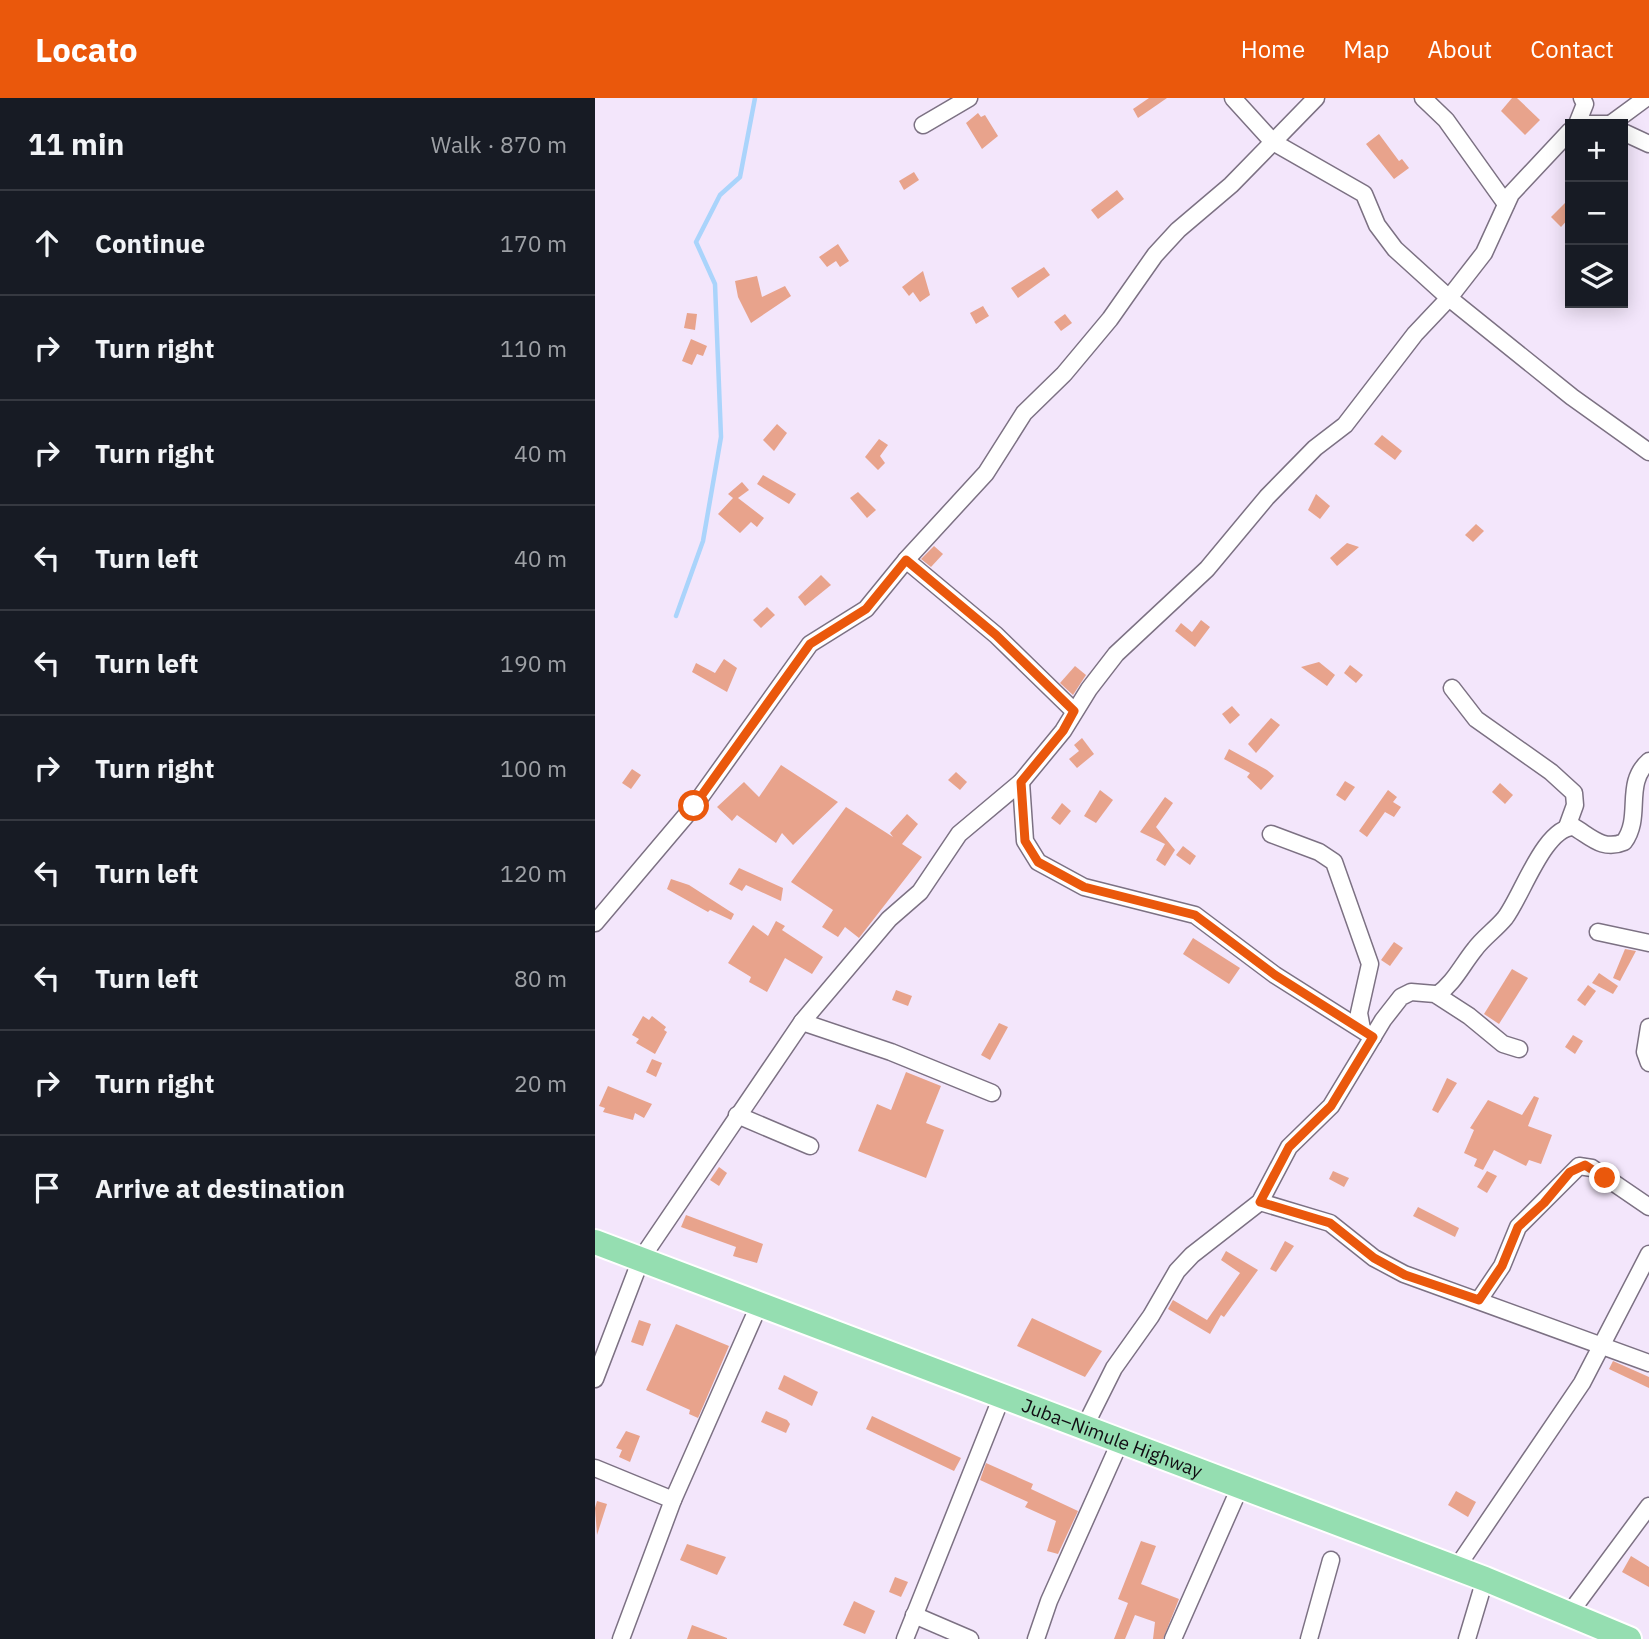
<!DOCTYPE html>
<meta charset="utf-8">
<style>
body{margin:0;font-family:"IBM Plex Sans",sans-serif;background:#20242c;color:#f1f3f6}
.controls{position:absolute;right:21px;top:21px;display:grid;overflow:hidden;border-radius:0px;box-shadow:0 4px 18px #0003}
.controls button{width:63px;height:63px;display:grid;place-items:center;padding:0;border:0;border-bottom:2px solid #363941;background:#171b24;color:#f1f3f6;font:35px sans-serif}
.stop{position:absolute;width:21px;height:21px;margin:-16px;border:5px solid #ea580c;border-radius:50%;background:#fff}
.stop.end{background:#ea580c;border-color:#fff;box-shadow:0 2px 7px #0008}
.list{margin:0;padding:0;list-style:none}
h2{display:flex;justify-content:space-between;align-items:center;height:91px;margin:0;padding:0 28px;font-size:30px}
h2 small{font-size:23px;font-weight:400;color:#9ea1a6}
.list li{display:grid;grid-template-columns:46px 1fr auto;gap:21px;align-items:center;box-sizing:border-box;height:105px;padding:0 28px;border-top:2px solid #363941}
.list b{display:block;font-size:26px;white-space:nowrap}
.list em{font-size:23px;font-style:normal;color:#9ea1a6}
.icon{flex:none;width:38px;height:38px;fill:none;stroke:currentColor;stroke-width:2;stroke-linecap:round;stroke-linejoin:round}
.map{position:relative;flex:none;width:1054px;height:1541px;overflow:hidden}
header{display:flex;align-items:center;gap:42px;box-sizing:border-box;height:98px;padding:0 35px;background:#ea580c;color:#fff}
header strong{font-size:33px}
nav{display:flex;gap:38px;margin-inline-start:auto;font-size:24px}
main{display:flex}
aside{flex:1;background:#171b24}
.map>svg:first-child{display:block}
</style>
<header>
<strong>Locato</strong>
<nav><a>Home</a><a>Map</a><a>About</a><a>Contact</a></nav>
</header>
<main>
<aside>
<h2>11 min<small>Walk · 870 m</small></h2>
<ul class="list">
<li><svg class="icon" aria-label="ahead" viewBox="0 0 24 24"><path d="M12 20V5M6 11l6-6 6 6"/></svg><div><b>Continue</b></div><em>170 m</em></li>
<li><svg class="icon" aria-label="right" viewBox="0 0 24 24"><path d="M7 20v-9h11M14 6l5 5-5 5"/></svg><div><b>Turn right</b></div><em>110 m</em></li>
<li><svg class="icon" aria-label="right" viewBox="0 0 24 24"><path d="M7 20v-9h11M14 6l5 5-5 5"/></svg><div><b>Turn right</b></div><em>40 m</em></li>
<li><svg class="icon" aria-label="left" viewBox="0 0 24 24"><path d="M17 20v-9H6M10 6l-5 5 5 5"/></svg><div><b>Turn left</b></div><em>40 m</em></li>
<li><svg class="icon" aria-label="left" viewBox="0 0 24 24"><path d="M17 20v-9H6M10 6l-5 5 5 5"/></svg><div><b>Turn left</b></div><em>190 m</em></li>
<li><svg class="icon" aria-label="right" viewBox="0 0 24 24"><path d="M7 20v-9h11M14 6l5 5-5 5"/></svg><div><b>Turn right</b></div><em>100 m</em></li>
<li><svg class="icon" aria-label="left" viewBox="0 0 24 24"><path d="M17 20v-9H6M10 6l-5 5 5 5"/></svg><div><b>Turn left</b></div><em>120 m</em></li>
<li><svg class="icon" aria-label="left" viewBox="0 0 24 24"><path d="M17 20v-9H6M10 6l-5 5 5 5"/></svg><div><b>Turn left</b></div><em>80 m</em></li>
<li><svg class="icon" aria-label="right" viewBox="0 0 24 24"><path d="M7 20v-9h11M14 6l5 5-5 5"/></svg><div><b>Turn right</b></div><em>20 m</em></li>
<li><svg class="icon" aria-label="arrive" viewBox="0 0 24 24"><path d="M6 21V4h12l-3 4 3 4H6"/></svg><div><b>Arrive at destination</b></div></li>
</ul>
</aside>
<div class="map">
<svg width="1054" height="1541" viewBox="0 0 1054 1541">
<rect width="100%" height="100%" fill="#f3e6fb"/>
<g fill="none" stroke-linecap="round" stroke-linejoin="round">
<path stroke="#aad4fb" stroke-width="4.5" d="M81,518L108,443L126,339L120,186L101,144L125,97L145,79L160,0"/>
</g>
<g fill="#e8a38c">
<path d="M554,0H572L543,20L538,11Z"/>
<path d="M917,0H922L945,22L930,37L906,13Z"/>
<path d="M383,15L386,19L390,17L403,38L387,51L371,25Z"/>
<path d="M784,36L804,63L807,61L814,70L799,81L771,46Z"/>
<path d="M319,74L324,82L309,92L304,83Z"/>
<path d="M522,92L529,101L503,121L496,112Z"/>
<path d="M975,100V119L966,129L956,119Z"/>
<path d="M243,146L254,163L245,169L241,163L232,169L224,159Z"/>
<path d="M449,169L455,177L423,200L416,190Z"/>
<path d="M328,173L335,197L325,204L318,194L314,198L307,189Z"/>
<path d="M162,178L167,199L190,188L196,198L156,225L143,199L140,183Z"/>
<path d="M388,208L394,218L381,226L375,215Z"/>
<path d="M92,215L102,216L100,232L89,230Z"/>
<path d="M470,216L477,225L466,233L459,224Z"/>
<path d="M96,241L112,248L108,258L102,256L97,267L87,263Z"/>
<path d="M182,326L192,335L179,353L168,342Z"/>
<path d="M787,337L807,353L800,362L779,346Z"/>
<path d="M284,341L293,347L285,358L290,365L283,372L270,359Z"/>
<path d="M168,377L201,396L194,406L162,386Z"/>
<path d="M147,384L154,392L143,400L169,420L162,429L156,424L145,435L123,416L138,400L133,396Z"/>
<path d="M263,394L281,412L272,420L255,400Z"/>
<path d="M721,396L735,408L725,421L713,412Z"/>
<path d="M881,426L889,433L878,444L870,437Z"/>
<path d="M752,445L764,449L742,468L735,460Z"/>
<path d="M339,448L348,456L336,469L326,461Z"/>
<path d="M226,477L236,487L210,508L203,499Z"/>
<path d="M172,509L180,517L166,530L158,522Z"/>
<path d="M606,522L615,529L600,549L580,533L586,525L597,534Z"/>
<path d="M129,561L142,570L132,594L97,574L101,565L120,575Z"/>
<path d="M724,564L740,577L732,588L706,569Z"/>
<path d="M755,567L768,577L761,585L749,575Z"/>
<path d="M480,568L491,577L478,597L465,585Z"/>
<path d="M637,608L645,617L635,626L627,616Z"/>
<path d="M676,620L685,627L661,655L653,646Z"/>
<path d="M487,640L499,656L482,670L474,661L484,653L479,647Z"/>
<path d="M634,651L672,672L679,678L666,692L652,679L655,675L629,661Z"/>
<path d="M186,667L243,704L198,747L187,735L181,745L142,717L137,723L122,709L149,684L164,699Z"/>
<path d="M37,671L46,677L36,691L27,685Z"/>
<path d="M361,674L372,684L365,692L353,682Z"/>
<path d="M750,683L760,689L750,703L741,697Z"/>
<path d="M905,685L918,697L910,706L897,694Z"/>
<path d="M505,692L518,702L501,725L489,718Z"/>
<path d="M793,692L802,699L798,704L806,709L799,719L790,714L772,739L764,733Z"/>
<path d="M570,699L578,705L561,729L580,752L570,768L561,762L570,746L545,734Z"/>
<path d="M467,705L476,713L465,727L456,720Z"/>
<path d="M251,709L298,739L295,735L312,716L323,726L307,746L327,759L264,840L250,829L243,839L227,829L238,812L196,784Z"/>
<path d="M588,748L601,758L595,767L581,757Z"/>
<path d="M144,770L188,790L186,803L151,787L147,793L134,786Z"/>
<path d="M76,781L94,787L139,816L136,822L115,812L113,814L72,791Z"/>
<path d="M181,823L190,828L187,832L228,859L217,876L190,860L172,894L154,884L156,879L133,865L158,827L173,838Z"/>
<path d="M598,840L645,870L634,886L588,856Z"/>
<path d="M799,844L808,850L795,868L786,862Z"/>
<path d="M1030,851L1041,853L1025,883L1018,880Z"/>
<path d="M917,871L933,880L904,926L889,916Z"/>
<path d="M1004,875L1023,888L1018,896L997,885Z"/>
<path d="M993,887L1001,893L990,908L982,902Z"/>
<path d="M301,892L317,898L313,908L297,902Z"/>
<path d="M48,918L54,922L57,918L71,929L69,932L72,934L60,956L41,945L44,941L37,937Z"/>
<path d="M404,925L413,929L395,962L386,957Z"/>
<path d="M978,937L988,943L980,956L970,949Z"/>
<path d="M57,961L67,965L61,979L51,974Z"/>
<path d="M311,974L346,988L331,1025L349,1032L331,1080L263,1053L282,1006L296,1012Z"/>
<path d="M852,980L862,985L843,1015L837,1012Z"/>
<path d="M13,988L57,1006L49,1020L40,1015L38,1022L8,1014L10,1010L4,1008Z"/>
<path d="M939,998L944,1000L933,1028L957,1037L946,1066L934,1062L931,1068L899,1052L888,1072L879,1068L882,1061L869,1055L879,1032L875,1030L893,1002L927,1017Z"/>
<path d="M124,1069L132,1075L124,1088L115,1082Z"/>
<path d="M738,1073L754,1080L749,1089L734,1081Z"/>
<path d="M892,1073L902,1078L892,1095L882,1089Z"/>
<path d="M823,1109L864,1130L860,1139L818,1118Z"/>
<path d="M91,1117L168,1146L162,1165L138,1158L141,1149L86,1129Z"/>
<path d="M690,1143L699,1148L681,1174L675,1171Z"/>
<path d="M631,1153L663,1172L629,1219L626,1217L615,1236L573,1211L578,1202L612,1222L645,1175L626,1162Z"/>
<path d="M437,1220L507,1253L490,1279L422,1248Z"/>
<path d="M44,1222L56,1226L48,1248L36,1244Z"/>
<path d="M81,1226L134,1248L103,1320L94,1316L95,1312L51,1292Z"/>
<path d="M1018,1263L1054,1279V1290L1014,1271Z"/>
<path d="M189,1277L223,1294L217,1308L183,1291Z"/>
<path d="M171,1313L192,1322L195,1326L191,1335L166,1324Z"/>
<path d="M277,1318L366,1360L359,1373L271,1331Z"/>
<path d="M31,1333L45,1338L35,1364L24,1359L27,1352L21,1350Z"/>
<path d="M391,1365L438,1386L436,1391L483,1413L463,1456L452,1453L461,1423L430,1409L433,1404L385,1382Z"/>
<path d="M861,1393L881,1404L873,1419L853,1407Z"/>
<path d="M2,1403L12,1406L2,1437L0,1410Z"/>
<path d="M546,1443L561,1448L546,1486L584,1501L568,1541H558L560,1524L540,1517L530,1541H519L533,1505L523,1501Z"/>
<path d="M92,1446L131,1459L122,1477L85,1462Z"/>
<path d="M1036,1458L1054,1469V1489L1027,1474Z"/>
<path d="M300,1479L313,1484L306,1499L294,1494Z"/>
<path d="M259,1503L280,1513L270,1536L248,1527Z"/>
<path d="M97,1527L132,1540V1541H92Z"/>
</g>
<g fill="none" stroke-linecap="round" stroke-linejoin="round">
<g stroke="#7c7183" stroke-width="19">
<g id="street">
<path d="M638,0L678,44L769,96L782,127L800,151L854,200L977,299L1054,354"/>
<path d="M828,0L851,22L911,106"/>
<path d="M1017,25L1051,0"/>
<path d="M982,26L990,6L987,0"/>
<path d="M990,26H1018"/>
<path d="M328,27L374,0"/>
<path d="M1028,34L1054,46"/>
<path d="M311,462L401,537L479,613"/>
<path d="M857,590L881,621L956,674L979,695L980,707L972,729"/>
<path d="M426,684L430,743L443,764L489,789L600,817L680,877L778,939"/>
<path d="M676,736L724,754L739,764L775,866L764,915L767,931"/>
<path d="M0,825L99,708L215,546L271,511L311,462L391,375L429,315L469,276L515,221L560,157L583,132L636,87L721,0"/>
<path d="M1003,834L1054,845"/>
<path d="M842,897C859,885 867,867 880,851C888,840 901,831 910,820C927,798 949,729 979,729C996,739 1008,753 1029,744C1048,718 1028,686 1054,663"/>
<path d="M207,924L296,954L397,995"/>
<path d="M1054,929L1050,954L1054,965"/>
<path d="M142,1017L215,1048"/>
<path d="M665,1104L735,1125L779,1160L809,1176L1054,1265"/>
<path d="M884,1202L907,1168L923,1129L984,1068L997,1070L1054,1109"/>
<path d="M0,1281L46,1161L207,924L294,821L325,794L364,736L426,684L468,633L494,591L521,556L612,471L672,399L720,350L750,327L820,236L854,200L889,155L916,96L975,33"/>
<path d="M489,1330L519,1270L556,1218L582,1173L597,1157L665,1104L694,1049L736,1008L788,922L806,899L816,894L840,896L874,918L908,946L924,951"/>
<path d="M0,1370L78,1402"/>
<path d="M860,1472L987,1285L1054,1156"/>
<path d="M974,1516L1054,1408"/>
<path d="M319,1517L375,1541"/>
<path d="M26,1541L78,1402L165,1205"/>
<path d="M310,1541L407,1298"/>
<path d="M441,1541L454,1503L525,1344"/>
<path d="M578,1541L645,1389"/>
<path d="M714,1541L736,1462"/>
<path d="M872,1541L890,1481"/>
</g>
</g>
<g stroke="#fff" stroke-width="28">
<g id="primary">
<path id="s1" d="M0,1144L890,1481L1034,1541"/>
</g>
</g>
<use href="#street" stroke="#fff" stroke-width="16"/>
<use href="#primary" stroke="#95deb1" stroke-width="24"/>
</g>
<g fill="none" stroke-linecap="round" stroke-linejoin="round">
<path stroke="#ea580c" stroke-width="9" d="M99,708L215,546L271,511L311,462L401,537L479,613L468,633L426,684L430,743L443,764L489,789L600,817L680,877L778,939L736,1008L694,1049L665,1104L735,1125L779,1160L810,1177L884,1202L907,1168L923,1129L949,1105L975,1074L990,1067L1010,1080"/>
</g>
<g text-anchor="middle" stroke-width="6" stroke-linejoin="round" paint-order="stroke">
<g font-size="19" fill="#100c12" stroke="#f3e6fb">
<text dy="7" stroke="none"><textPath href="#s1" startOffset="553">Juba–Nimule Highway</textPath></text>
</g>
</g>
</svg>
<div class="controls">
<button>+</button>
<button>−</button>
<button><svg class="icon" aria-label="layers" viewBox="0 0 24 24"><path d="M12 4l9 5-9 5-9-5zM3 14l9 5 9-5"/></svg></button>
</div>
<div class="stop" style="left:99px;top:708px"></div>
<div class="stop end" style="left:1010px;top:1080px"></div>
</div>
</main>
